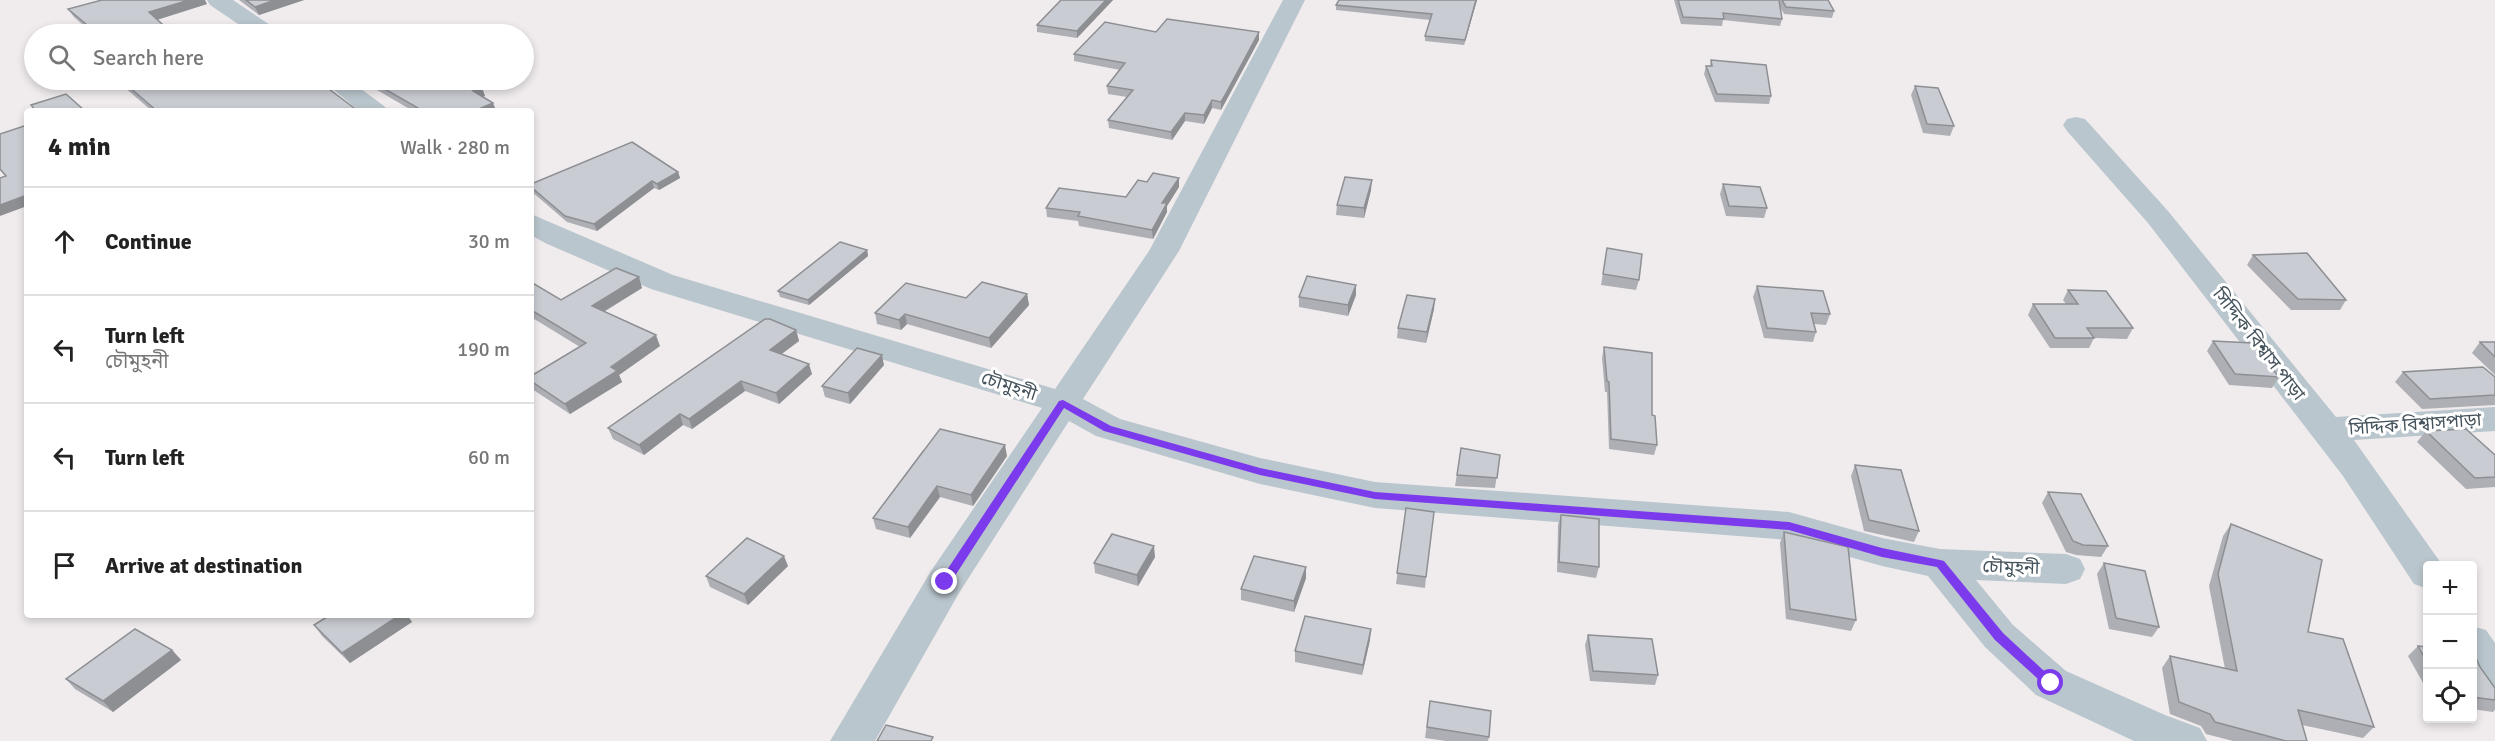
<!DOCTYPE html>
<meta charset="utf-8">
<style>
body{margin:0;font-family:Signika,"Noto Sans Bengali",sans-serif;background:#f6f6f6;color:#222}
.controls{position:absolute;right:18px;bottom:18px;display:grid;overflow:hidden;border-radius:6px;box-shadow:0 3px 9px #0003}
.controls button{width:54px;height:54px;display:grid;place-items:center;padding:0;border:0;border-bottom:2px solid #e0e0e0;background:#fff;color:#222;font:30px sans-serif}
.stop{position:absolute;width:18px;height:18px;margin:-14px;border:4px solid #7c3aed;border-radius:50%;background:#fff}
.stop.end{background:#7c3aed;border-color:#fff;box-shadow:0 2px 6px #0008}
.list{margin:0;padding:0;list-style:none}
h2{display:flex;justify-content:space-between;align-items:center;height:78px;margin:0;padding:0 24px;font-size:26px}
h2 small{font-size:20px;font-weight:400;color:#767676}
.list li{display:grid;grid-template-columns:39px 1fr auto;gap:18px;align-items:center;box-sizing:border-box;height:108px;padding:0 24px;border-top:2px solid #e0e0e0}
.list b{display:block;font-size:22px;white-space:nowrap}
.list p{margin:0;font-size:20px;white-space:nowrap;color:#767676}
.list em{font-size:20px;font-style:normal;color:#767676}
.icon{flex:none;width:33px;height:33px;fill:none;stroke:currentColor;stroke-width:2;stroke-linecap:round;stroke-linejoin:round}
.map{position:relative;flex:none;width:2495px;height:741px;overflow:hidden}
.search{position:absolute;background:#fff;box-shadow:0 3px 9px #0003;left:24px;top:24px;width:510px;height:66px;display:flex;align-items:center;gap:15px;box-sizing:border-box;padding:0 21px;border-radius:33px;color:#767676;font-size:22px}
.panel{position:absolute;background:#fff;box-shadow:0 3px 9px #0003;left:24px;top:108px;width:510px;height:510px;border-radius:6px}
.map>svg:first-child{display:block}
</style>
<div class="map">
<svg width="2495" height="741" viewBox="0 0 2495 741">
<rect width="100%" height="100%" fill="#f0eced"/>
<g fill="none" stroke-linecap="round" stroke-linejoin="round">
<g fill="#bac6cd" fill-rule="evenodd">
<path d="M207,0H233L276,29L280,34H253L210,5Z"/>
<path d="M1283,0H1305L1179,251L1083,399L1120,419L1260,458L1375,482L1789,512L1882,538L1940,549L2066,554L2080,559L2085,569L2080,579L2066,584L1976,580L2013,625L2066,671L2165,715L2200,728L2207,741H2134L2036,695L1985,647L1928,576L1882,566L1789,540L1375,508L1260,484L1096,436L1069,421L959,593L875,741H830L931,571L1042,408L651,289L545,243L531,235V214L673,275L1055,389L1149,251Z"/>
<path d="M322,80H349L384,106L388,111H359Z"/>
<path d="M2076,117L2085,119L2168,211L2336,417L2495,407V431L2354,440L2443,566H2428V589L2414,584L2343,476L2148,223L2067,131L2063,125L2067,119Z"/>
<path d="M2472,626L2486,630L2495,643V693L2480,688L2472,676Z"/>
</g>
</g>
<g fill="#adafb5">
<path d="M239,0H304L259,15Z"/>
<path d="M1061,0H1113L1077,38L1037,32V25Z"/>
<path d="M1339,0H1477L1464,45L1425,41V36L1430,20L1336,10V5Z"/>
<path d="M1674,0H1828L1834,11L1832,18L1784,14L1780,7L1782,19L1780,26L1723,20L1722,26L1681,24Z"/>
<path d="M207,4L157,20L173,34H93L74,17L68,9Z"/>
<path d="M1156,32H1259V40L1221,110L1212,108L1204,124L1185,121L1172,140L1109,128L1108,120L1127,97L1108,94L1107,86L1120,70L1074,61V54Z"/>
<path d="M1711,60L1771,96L1769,104L1715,102L1704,74L1706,66H1710Z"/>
<path d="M116,80H317L358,111H152Z"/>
<path d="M360,80H434L438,83L482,88L485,96L482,97L496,110L413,111Z"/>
<path d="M1915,86L1954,126L1950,136L1923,133L1911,95Z"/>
<path d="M678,172L680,178L659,190L654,188L597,231L567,222L531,191V184Z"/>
<path d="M1179,178V187L1167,206V212L1153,239L1079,226L1078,221L1047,217L1046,208L1126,197L1147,182Z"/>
<path d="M1723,184L1767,208L1764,218L1726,216L1720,194Z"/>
<path d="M1371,190L1364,218L1336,215L1337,205Z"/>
<path d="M1607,248L1639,280L1636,290L1601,285Z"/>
<path d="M867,250L868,256L809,305L780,297L778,291Z"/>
<path d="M2253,255L2346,300L2340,310H2291L2247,265Z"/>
<path d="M531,282L561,300L642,288L604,312L660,346L619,375L622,382L570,414L532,389L531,387V376L580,347L531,317Z"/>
<path d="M1757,286L1830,314L1826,325L1814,324L1816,332L1813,342L1764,338L1753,297Z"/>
<path d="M2068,290L2133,328L2127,339L2094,338L2089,348H2050L2028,315L2033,304H2066L2063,300Z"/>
<path d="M1027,294L1029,305L991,348L907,324L901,330L877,324L875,313L966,298Z"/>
<path d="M1356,295L1348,316L1299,307V297Z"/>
<path d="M1434,309L1426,343L1397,338L1398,328Z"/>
<path d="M796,330L799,341L782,354L812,374L779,404L745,391L692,429L683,425L644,455L613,439L608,428Z"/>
<path d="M2213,341L2279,377L2272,388L2229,385L2207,351Z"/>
<path d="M2480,342H2495V375L2472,353Z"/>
<path d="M1604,347L1652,415L1657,445L1654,455L1609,449L1607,392H1605L1602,358Z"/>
<path d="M884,365L850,404L825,397L822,386Z"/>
<path d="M2403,372L2495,377V405L2422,409L2395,382Z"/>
<path d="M2426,431L2495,455V487L2466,489L2417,442Z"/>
<path d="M1461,448L1500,455L1495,488L1455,486Z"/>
<path d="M923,450L1007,456L973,506L940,497L910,538L876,529L873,518Z"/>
<path d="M1855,465L1919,531L1914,542L1864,531L1851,476Z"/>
<path d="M2048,492L2108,546L2101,557L2076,555L2066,552L2042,503Z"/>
<path d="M1406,508L1426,577L1425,588L1396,584Z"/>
<path d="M1561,515L1599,567L1596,578L1557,572L1558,525Z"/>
<path d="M2231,524L2374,727L2363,738L2302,725L2307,741H2233L2206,734L2201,726L2170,714L2162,668L2170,656L2225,669L2209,586L2223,536Z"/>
<path d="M1784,532L1856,620L1851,631L1786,619L1780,543Z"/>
<path d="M1155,557L1138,586L1095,573L1094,563Z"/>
<path d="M2104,563L2159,627L2152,637L2109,629L2097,574Z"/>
<path d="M788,566L748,605L710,587L706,576Z"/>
<path d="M1306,567V578L1294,612L1241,600V589Z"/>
<path d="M330,615H407L412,622L350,663L322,636L314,625Z"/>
<path d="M1588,635L1658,675L1655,685L1590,681L1585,645Z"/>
<path d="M1370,640L1362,675L1295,662V651Z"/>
<path d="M2418,646L2427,647V690L2408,656Z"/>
<path d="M172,650L181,660L113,712L75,689L66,679Z"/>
<path d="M2472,652L2480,667L2495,688V710L2493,712L2472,709Z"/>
<path d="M1430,701L1489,737L1488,741H1446L1425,738Z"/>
</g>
<g fill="#8d8f93">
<path d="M189,0H205L207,4L153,21L149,12Z"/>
<path d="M275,0H304L259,15L255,7Z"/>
<path d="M1106,0H1113L1077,38V31Z"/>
<path d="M1476,0H1477L1464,45L1465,40Z"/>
<path d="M1259,32V40L1221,110V102Z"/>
<path d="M482,88L485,96L476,99L473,91Z"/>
<path d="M1212,100V108L1204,124V115Z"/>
<path d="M493,103L496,110L495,111H474Z"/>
<path d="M1185,113V121L1172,140L1171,132Z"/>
<path d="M678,172L680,178L659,190L657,184Z"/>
<path d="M1179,178V187L1167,206V212L1153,239L1152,230L1162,203Z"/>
<path d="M1372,180L1371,190L1364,218V208Z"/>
<path d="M652,181L654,188L597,231L594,224Z"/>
<path d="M27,195V206L0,216V205Z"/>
<path d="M867,250L868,256L809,305L808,300Z"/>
<path d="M639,277L642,288L596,316L592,306Z"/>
<path d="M1356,285V295L1348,316V305Z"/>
<path d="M1027,294L1029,305L991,348L989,338Z"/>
<path d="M1435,299L1434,309L1426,343L1427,332Z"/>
<path d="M905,314L907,324L901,330L899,320Z"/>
<path d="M796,330L799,341L773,360L770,350Z"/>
<path d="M656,335L660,346L619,375L622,382L570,414L565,404L611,367Z"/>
<path d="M882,355L884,365L850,404L848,393Z"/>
<path d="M809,364L812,374L779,404L776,393Z"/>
<path d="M741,381L745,391L692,429L689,419Z"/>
<path d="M680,414L683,425L644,455L639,445Z"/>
<path d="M1005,445L1007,456L973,506L971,495Z"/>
<path d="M937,486L940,497L910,538L908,527Z"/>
<path d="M1154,546L1155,557L1138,586L1137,575Z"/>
<path d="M784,556L788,566L748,605L744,594Z"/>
<path d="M1306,567V578L1294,612V601Z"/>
<path d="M400,615H407L412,622L350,663L342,653Z"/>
<path d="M1371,629L1370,640L1362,675L1363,665Z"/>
<path d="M172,650L181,660L113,712L103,701Z"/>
</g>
<g fill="#c9ccd2" stroke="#8d8f93" stroke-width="1.5">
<path d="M102,0H189L149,12L173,34H98L68,9Z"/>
<path d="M246,0H275L255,7Z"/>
<path d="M1061,0H1106L1077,31L1037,25Z"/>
<path d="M1339,0H1476L1465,40L1425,36L1432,14L1336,5Z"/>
<path d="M1678,0H1779L1782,19L1723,13L1724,19L1683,17Z"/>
<path d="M1782,0H1828L1834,11L1786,7Z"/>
<path d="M1167,19L1259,32L1224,97L1221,102L1212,100L1204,115L1185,113L1171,132L1108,120L1133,90L1107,86L1125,63L1074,54L1105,22L1156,32Z"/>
<path d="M1711,60L1766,65L1771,96L1717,94L1706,66H1712Z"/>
<path d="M121,80H317L358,111H157Z"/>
<path d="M369,80H434L438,83L445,80H468L482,88L473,91L493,103L474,111H423Z"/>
<path d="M1915,86L1938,88L1954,126L1927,124Z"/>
<path d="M66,94L85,111H36L31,105Z"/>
<path d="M27,125V195L0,205V178L6,176L0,169V134Z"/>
<path d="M632,142L678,172L657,184L652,181L594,224L565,216L531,187V184Z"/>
<path d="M1153,173L1179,178L1162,203H1167L1152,230L1078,216L1080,212L1046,208L1059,188L1126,197L1138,180L1147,182Z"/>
<path d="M1345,177L1372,180L1364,208L1337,205Z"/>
<path d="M1723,184L1760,187L1767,208L1729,206Z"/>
<path d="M840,242L867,250L808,300L778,291Z"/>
<path d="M1607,248L1642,254L1639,280L1603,274Z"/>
<path d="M2307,253L2346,300L2298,299L2253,255Z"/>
<path d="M616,268L639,277L592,306L656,335L611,367L617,371L565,404L531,381V376L586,343L531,310V282L561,300Z"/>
<path d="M1307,276L1356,285L1348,305L1299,297Z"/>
<path d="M982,282L1027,294L989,338L905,314L899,320L875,313L906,283L966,298Z"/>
<path d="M1757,286L1823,291L1830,314L1811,313L1816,332L1767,328Z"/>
<path d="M2068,290L2106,291L2133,328H2087L2094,338H2055L2033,304H2078Z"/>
<path d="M1407,295L1435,299L1427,332L1398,328Z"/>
<path d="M765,319H770L796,330L770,350L809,364L776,393L741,381L689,419L680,414L639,445L608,428Z"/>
<path d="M2213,341L2252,343L2279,377L2235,374Z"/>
<path d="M2480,342H2495V357Z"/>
<path d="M1604,347L1652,353V415L1655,416L1657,445L1611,439L1609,382L1607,381Z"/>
<path d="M857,348L882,355L848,393L822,386Z"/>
<path d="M2483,367L2495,377V395L2430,399L2403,372Z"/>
<path d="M940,429L1005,445L971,495L937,486L908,527L873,518Z"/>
<path d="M2466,429L2495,455V477L2475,478L2426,431Z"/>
<path d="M1461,448L1500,455L1497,478L1457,475Z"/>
<path d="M1855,465L1901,470L1919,531L1869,520Z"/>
<path d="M2048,492L2081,494L2108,546L2083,545L2073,541Z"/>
<path d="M1406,508L1434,512L1426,577L1397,573Z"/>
<path d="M1561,515L1599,519V567L1559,562Z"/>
<path d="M2231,524L2322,560L2308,632L2343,639L2374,727L2298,710L2307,741H2286L2215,722L2210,714L2179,702L2170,656L2237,671L2218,574Z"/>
<path d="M1784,532L1848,547L1856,620L1790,609Z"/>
<path d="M1112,534L1154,546L1137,575L1094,563Z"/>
<path d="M747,538L784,556L744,594L706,576Z"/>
<path d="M1254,556L1306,567L1294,601L1241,589Z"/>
<path d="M2104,563L2145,571L2159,627L2116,618Z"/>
<path d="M330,615H400L342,653L314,625Z"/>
<path d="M1305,616L1371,629L1363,665L1295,651Z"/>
<path d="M135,629L172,650L103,701L66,679Z"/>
<path d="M1588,635L1652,639L1658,675L1593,671Z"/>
<path d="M2418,646L2427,647V662Z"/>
<path d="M2472,652L2474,653L2480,667L2495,688V700L2472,697Z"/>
<path d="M1430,701L1491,711L1489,737L1427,727Z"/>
<path d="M886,725L933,737L931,741H877Z"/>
</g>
<path fill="#7c3aed" d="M1063,400L1111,426L1260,468L1375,492L1789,522L1882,548L1940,560L1944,561L2003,633L2057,683L2055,687H2047L1995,640L1937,567L1882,557L1789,530L1375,499L1260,475L1104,431L1064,408L949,585H941V579L1059,401Z"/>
<g text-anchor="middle" stroke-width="6" stroke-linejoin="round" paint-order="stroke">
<g font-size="18" fill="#44525b" stroke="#fff">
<text transform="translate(2259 344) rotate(52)" y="6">সিদ্দিক বিশ্বাস পাড়া</text>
<text transform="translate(1009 386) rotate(18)" y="6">চৌমুহনী</text>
<text transform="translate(2415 424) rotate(-4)" y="6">সিদ্দিক বিশ্বাসপাড়া</text>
<text transform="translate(2011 567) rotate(2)" y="6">চৌমুহনী</text>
</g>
</g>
</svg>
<div class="controls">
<button>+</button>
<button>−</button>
<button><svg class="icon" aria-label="locate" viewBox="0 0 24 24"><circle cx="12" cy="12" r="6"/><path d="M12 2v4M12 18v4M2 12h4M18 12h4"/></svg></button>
</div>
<div class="stop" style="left:2051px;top:683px"></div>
<div class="stop end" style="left:945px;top:582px"></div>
<div class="search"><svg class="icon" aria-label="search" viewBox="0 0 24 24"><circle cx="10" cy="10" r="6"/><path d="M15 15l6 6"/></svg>Search here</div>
<section class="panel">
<h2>4 min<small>Walk · 280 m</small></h2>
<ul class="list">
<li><svg class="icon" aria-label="ahead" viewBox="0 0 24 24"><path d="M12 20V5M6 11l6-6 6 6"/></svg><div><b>Continue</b></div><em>30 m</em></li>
<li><svg class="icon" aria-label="left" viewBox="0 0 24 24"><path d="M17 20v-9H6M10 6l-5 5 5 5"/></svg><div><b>Turn left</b><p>চৌমুহনী</p></div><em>190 m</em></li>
<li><svg class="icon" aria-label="left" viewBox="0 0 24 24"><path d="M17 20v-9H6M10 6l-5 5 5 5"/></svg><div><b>Turn left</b></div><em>60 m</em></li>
<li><svg class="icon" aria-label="arrive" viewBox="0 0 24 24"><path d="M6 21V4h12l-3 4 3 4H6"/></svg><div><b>Arrive at destination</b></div></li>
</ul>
</section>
</div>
